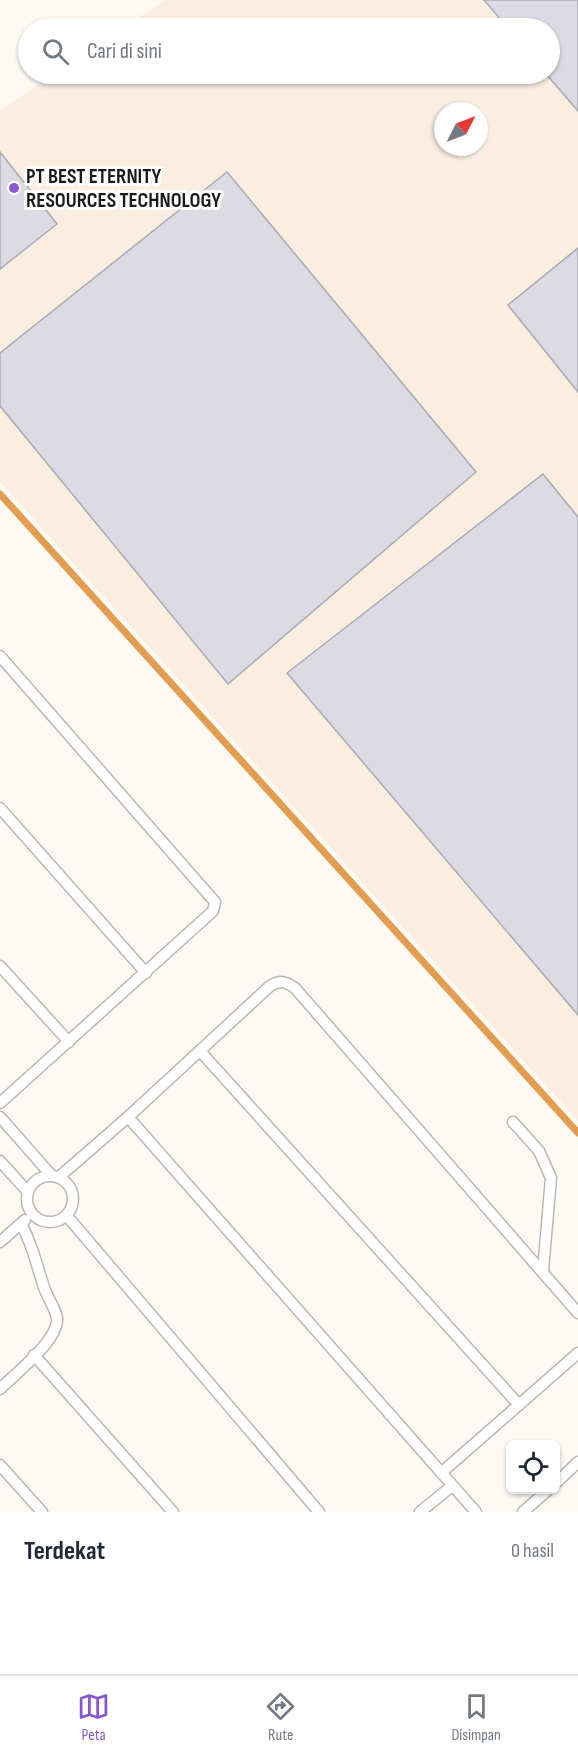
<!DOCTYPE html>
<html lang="id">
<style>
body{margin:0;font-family:"Sofia Sans Condensed",sans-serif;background:#f2f2f3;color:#1f2937}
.controls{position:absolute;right:18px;bottom:18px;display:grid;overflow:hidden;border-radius:9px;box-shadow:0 2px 4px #0004}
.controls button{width:54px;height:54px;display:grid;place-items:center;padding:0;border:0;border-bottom:2px solid #e0e1e3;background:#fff;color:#1f2937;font:30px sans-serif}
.compass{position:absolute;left:434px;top:102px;width:54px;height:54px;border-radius:50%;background:#fff;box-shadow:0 2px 4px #0004;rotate:48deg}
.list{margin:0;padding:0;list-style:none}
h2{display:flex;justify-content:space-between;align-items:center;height:78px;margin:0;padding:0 24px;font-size:26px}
h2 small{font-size:20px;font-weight:400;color:#747a83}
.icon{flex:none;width:33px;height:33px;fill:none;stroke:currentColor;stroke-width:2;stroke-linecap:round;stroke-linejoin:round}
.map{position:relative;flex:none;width:578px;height:1512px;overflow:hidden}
.search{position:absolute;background:#fff;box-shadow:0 2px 4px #0004;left:18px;right:18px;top:18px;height:66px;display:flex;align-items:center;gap:15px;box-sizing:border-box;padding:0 21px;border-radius:33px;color:#747a83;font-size:22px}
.sheet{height:162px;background:#fff}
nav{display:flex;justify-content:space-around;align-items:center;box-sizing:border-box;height:84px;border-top:2px solid #e0e1e3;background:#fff;font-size:16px;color:#747a83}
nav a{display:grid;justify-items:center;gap:3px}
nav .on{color:#8758d1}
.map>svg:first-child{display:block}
</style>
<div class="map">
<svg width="578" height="1512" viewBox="0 0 578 1512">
<rect width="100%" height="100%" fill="#fff9f4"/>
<path fill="#faeee1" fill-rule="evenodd" d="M166,0H578V1121L0,482V110L55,74H550V28H123ZM443,111H479V147H443Z"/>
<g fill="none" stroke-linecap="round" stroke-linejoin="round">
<path stroke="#e29d51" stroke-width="7" d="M0,494L578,1133"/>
</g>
<g fill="#dcdae3" stroke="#acaab2" stroke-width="1.5">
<path d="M484,0H578V111L546,74H550V28H508Z"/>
<path d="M0,152L57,224L0,269Z"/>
<path d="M227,172L476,472L228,684L0,406V353Z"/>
<path d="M578,248V392L508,305Z"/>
<path d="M543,474L578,517V1015L287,673Z"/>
</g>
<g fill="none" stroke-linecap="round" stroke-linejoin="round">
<g stroke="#bdb7b1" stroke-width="13">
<g id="lane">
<path d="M0,656L215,902L213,911L0,1103"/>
<path d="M0,808L146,973"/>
<path d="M0,966L69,1042"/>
<path d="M200,1051L519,1405"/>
<path d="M0,1117L52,1176"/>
<path d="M128,1117L476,1512"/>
<path d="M513,1122L539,1151L551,1178L543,1270"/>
<path d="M0,1161L28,1192"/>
<circle cx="50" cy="1199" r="23"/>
<path d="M59,1177L128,1117L270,986C280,980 285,981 295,988L578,1313"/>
<path d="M67,1216L319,1512"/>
<path d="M0,1242L25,1220"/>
<path d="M34,1355L173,1512"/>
<path d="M0,1389C15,1374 59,1340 57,1318C55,1307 46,1296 43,1284C36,1263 32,1243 21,1224"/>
<path d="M0,1465L42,1512"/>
<path d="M441,1473L578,1353"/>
<path d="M556,1483L578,1462"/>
<path d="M420,1512L452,1486"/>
<path d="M523,1512L548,1490"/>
</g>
</g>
<use href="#lane" stroke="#fff" stroke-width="10"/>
</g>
<circle fill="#8758d1" stroke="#fff" stroke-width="2" cx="14" cy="188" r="6"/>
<g text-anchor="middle" stroke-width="6" stroke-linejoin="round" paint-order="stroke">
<g font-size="21" font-weight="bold" fill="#1d1b19" stroke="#fff" text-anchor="start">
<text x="26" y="183">PT BEST ETERNITY<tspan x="26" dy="24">RESOURCES TECHNOLOGY</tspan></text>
</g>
</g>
</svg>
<div class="controls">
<button><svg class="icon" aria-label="locate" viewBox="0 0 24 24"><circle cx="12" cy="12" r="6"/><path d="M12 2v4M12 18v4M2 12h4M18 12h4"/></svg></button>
</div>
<svg class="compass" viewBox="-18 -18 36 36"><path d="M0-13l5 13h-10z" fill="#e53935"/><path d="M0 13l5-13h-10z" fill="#747a83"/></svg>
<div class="search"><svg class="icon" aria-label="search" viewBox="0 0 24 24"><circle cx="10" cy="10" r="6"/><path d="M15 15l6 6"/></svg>Cari di sini</div>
</div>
<section class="sheet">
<h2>Terdekat<small>0 hasil</small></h2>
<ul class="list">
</ul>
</section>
<nav>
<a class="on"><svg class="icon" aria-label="map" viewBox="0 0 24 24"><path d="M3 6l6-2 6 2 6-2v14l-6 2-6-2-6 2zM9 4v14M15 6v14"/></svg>Peta</a>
<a><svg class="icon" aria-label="directions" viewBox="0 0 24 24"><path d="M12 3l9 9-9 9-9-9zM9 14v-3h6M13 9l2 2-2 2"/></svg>Rute</a>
<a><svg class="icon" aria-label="saved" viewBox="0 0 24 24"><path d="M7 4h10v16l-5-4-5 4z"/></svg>Disimpan</a>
</nav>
